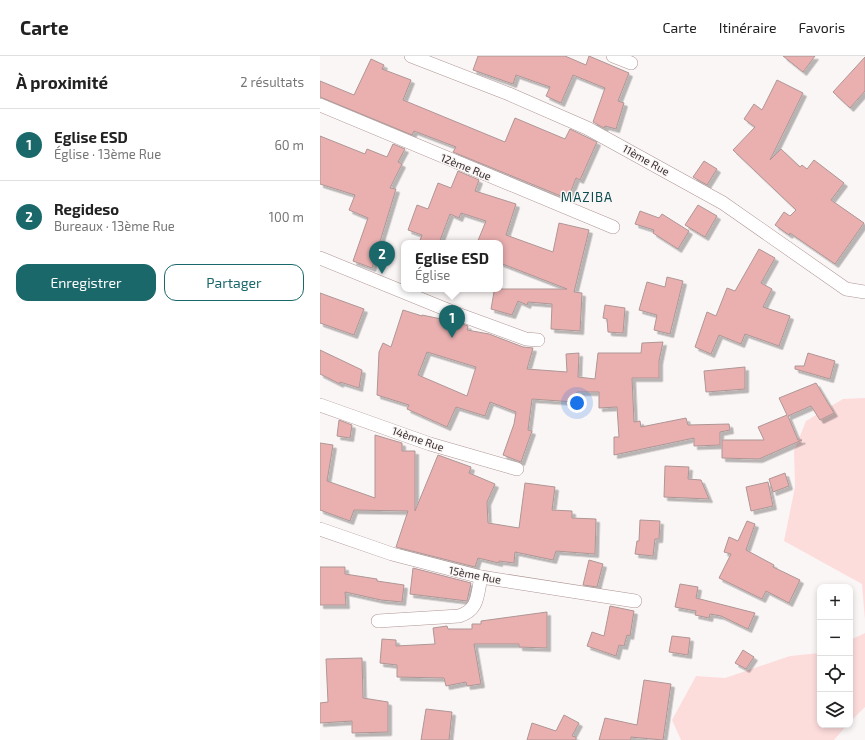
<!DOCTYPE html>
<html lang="fr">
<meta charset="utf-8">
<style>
body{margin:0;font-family:"Exo 2",sans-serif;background:#f2f2f2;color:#222}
.controls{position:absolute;right:12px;bottom:12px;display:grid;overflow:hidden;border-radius:8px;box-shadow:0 2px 6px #0003}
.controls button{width:36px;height:36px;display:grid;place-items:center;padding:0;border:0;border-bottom:1px solid #e0e0e0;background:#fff;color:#222;font:20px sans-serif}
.you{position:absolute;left:257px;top:347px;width:14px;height:14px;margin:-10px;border:3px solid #fff;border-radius:50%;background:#1a73e8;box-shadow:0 0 0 6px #1a73e833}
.badge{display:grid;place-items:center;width:26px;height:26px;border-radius:50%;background:#1b686b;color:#fff;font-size:13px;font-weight:700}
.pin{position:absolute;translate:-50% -33px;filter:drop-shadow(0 1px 2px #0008)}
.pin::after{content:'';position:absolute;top:21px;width:14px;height:12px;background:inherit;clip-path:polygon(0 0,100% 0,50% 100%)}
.popup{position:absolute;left:81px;top:184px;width:102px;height:52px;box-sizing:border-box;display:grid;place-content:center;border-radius:8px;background:#fff;filter:drop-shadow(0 1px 3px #0005);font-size:13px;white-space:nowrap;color:#767676}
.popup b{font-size:15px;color:#222}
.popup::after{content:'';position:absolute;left:50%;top:100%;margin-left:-8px;border:8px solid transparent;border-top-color:#fff}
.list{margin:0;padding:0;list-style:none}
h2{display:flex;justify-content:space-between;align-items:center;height:52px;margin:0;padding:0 16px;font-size:17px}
h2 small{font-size:13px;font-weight:400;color:#767676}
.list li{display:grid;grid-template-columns:26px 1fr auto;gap:12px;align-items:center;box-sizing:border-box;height:72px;padding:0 16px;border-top:1px solid #e0e0e0}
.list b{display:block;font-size:15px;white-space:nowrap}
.list p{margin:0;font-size:13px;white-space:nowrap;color:#767676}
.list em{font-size:13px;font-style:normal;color:#767676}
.actions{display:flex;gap:8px;padding:12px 16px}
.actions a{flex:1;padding:9px 0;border:1px solid #1b686b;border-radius:12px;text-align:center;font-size:14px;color:#1b686b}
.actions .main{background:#1b686b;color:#fff}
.icon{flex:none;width:22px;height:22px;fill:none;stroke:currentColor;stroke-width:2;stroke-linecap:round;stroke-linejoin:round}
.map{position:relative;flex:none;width:545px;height:684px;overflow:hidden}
header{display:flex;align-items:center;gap:24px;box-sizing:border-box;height:56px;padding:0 20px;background:#fff;border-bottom:1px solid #e0e0e0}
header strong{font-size:19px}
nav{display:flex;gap:22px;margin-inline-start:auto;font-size:14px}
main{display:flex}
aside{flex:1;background:#fff}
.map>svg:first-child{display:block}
</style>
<header>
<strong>Carte</strong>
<nav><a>Carte</a><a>Itinéraire</a><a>Favoris</a></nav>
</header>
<main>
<aside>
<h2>À proximité<small>2 résultats</small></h2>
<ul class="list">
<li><span class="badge">1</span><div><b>Eglise ESD</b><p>Église · 13ème Rue</p></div><em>60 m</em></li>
<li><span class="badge">2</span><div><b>Regideso</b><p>Bureaux · 13ème Rue</p></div><em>100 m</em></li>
</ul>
<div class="actions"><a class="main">Enregistrer</a><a>Partager</a></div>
</aside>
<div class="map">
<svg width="545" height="684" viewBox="0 0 545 684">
<defs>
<filter id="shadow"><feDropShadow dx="3.5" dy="3.5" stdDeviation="0" flood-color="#0004"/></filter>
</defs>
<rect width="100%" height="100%" fill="#fbf6f6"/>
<g fill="#fddcdc">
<path d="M545,342V564L542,528L464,485L475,431L474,395L486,365L523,343Z"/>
<path d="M545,577V651L530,666V584Z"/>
<path d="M500,597V669H527L514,684H361L352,664L376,620L405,622L470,600Z"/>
</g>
<g fill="#eab0b0" stroke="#ae9695" fill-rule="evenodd" filter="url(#shadow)">
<path d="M158,0H245L266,9L269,0L309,17L298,45L304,47L296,73L285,70L284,72L273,66L285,32L253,19L241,47L226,40L230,31L196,19L193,28L153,14Z"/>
<path d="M463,0H495L483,16Z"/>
<path d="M545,1V35L530,52L513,36Z"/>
<path d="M51,3L64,9L62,13L91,24L83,44L185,86L195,62L245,83L250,73L277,86L260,124L256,122L248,143L133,96L136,91L94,75L92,79L0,41V25L34,39Z"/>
<path d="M457,24L483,37L450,104L461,93L480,111L482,109L487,113L494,104L524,127L511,144L544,167L515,208L470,177L469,179L455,169L464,156L470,160L476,154L413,94L435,71L424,63L434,48L442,54Z"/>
<path d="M0,80L45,98L47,93L67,101L73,88L85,93L78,106L82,108L70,132L76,133L52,212L33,205L48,162L29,154L35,139L0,128Z"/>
<path d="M384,105L397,113L387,129L373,121Z"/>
<path d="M138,115L159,124L155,135L196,148L186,179L233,196L239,167L269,174L254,236L262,237L260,275L231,273L232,248L208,246L207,249L198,245L192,259L171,253L174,236L170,233H247L180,207V187H157L166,165L141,157L139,162L130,158L119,187H99L102,179L88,174L97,149L108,153L118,127L131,132Z"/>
<path d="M378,149L397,160L385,181L365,169Z"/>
<path d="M320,155L339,162L342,158L369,175L358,193L333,177L334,174L315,168Z"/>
<path d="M439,193L455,202L441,227L452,233L443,251L470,260L459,290L425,278L421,288L399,279L391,298L375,291L387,256L396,260L407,232L415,235Z"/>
<path d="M347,221L363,225L350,278L334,274L337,259L319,254L327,226L345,231Z"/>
<path d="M0,237L44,253L34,279L0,267Z"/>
<path d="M285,249L305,252L303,277L288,276L287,263L283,262Z"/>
<path d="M83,254L102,260V259L126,264V262L148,270L147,274L169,278L203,291L213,292L207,313L247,316L246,298L259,297L258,321L275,323L278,297H321L322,287L343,286L339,305V322H312L314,366L320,365L321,371L366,362L368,369L409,368L410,374L400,376V389L374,390V382L294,399V381H299L297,351L279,352V336H257L254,346L212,343L208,374L212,375L201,406L183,399L194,368L196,356L170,346L165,360L136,351L127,371L87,353L89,349L57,339L59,296L63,287L71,291ZM107,296L156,311L147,340L98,319Z"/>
<path d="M0,294L42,314L39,332L20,326V328L0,318Z"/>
<path d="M488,297L515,305L510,323L475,313V310H484Z"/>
<path d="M425,311V333L386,336L384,315Z"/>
<path d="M496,327L514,357L500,364L491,350L468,360L478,384H482L439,403L402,402V384H444L438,371L467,359L459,342Z"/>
<path d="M19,364L32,369L30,382L17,380Z"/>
<path d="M55,379L82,387V395H95V455L118,399L151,411L149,417L175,428L167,446L168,467L199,472L205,427L235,431L232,454L252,455V462L276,463L275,498L236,495L233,504L195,496L194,507L179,505V507L158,502L155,511L76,491L88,455L34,454L30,465L0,454V387L13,389L7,425L55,442Z"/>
<path d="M345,410L369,411L368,423L381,424L389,443L344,441Z"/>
<path d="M465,417L469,430L453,436L449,423Z"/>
<path d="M448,426L453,450L431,455L426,431Z"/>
<path d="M320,464L340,465L339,483H335L333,500L315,498L317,485H319Z"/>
<path d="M427,465L435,468L426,494L454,509L453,511L480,524L469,547L446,535L442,543L399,522L411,498L404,496L409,481L418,485Z"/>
<path d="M269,504L283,508L277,531L263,529Z"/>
<path d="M0,511H25V518L57,523V525L84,529L82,546L61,544L25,536L26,549H0Z"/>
<path d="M93,512L151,527L147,545L90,538Z"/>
<path d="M360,528L378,531L376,542L435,557L428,573L401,560L390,558L389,562L375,559L376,555L355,551Z"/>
<path d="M290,550L314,555L310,580L307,579L304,590L299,589L296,600L267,590L272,576L284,580Z"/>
<path d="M227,556V592L199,591V588H154L161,628L147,630L146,626L126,630L124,622L77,621V609L60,607L62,583L76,584V590L115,588L113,572L127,570L128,573H152V568H161V565Z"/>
<path d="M352,580L370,582L368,599L349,596Z"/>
<path d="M423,594L434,601L426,613L415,607Z"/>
<path d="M42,602L43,642L68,646V676L32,677V665L0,667V647L8,646L6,603Z"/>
<path d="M324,624L351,628L343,684L311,681V684H279L285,662L317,669Z"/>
<path d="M106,653L132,656L129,684H101Z"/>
<path d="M244,659L259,667L252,680L256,681V684H207L212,667L236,675Z"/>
</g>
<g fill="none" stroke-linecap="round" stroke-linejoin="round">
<g stroke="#ae9695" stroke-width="14">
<g id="minor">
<path d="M91,0L189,38L267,72L403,147L526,233L545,236"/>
<path d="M293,0L311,7"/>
<path d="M0,49L293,171"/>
<path d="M0,202L135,257L206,283L218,284"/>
<path d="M0,349L110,388L197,413"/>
<path d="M0,473L72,498L161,521L315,545"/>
<path d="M58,565L139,560C159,554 157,539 161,521"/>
</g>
</g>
<use href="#minor" stroke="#fff" stroke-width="13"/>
</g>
<g text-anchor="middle" stroke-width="3" stroke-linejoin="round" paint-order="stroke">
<g font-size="11" fill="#392f2f" stroke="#fbf6f6">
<text transform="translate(326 104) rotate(29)" y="4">11ème Rue</text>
<text transform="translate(146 111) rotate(22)" y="4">12ème Rue</text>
<text transform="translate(98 383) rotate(19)" y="4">14ème Rue</text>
<text transform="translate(155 519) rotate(11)" y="4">15ème Rue</text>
</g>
<g font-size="13" letter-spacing="1" fill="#0d4d4f" stroke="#fbf6f6">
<text x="267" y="146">MAZIBA</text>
</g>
</g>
</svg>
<div class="controls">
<button>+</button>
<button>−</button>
<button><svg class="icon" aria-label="locate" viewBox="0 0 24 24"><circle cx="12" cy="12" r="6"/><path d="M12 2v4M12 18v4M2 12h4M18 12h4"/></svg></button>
<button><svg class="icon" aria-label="layers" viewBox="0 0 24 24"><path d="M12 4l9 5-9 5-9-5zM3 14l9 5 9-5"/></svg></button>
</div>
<div class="you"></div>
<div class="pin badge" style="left:132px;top:282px">1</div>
<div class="popup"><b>Eglise ESD</b>Église</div>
<div class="pin badge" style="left:62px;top:218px">2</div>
</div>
</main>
